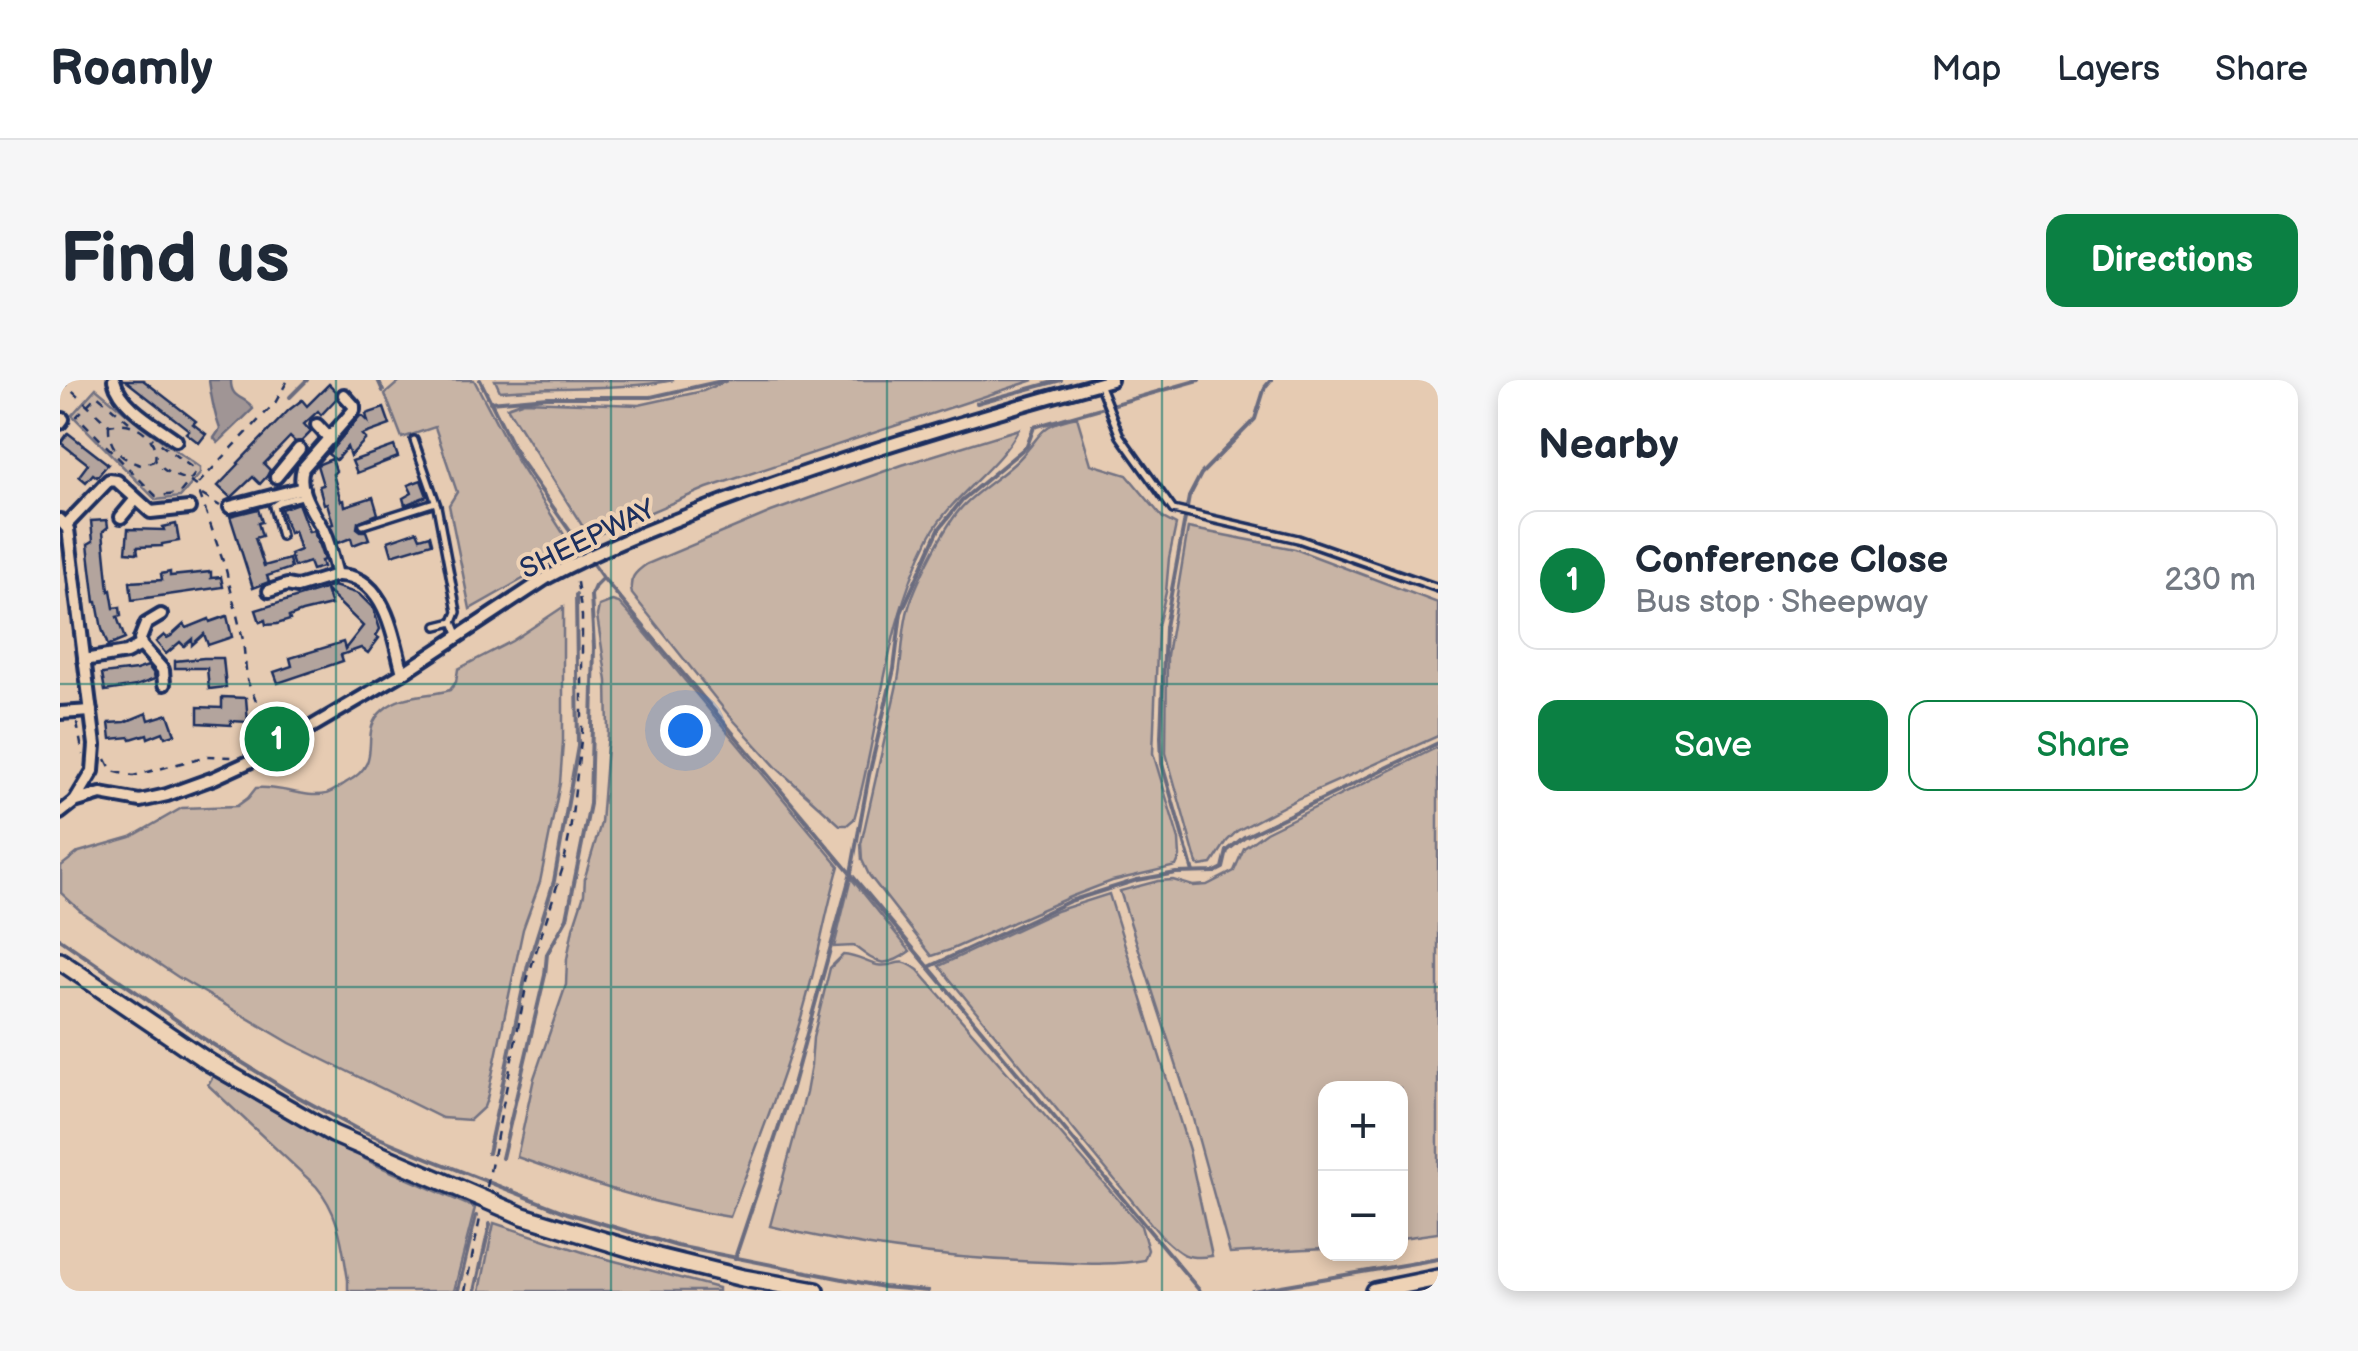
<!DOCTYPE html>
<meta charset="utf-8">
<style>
body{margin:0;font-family:"Balsamiq Sans",sans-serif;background:#f6f6f7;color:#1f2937}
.controls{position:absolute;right:30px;bottom:30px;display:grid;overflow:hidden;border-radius:20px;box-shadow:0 5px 15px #0003}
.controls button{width:90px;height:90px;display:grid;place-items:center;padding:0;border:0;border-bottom:2px solid #e0e1e3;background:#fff;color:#1f2937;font:50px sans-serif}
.you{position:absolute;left:625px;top:350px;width:35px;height:35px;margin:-25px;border:8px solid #fff;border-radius:50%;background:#1a73e8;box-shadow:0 0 0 15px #1a73e833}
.badge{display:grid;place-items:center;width:65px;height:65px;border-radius:50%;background:#0b8043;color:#fff;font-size:32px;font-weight:700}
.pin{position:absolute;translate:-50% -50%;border:5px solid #fff;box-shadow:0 2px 10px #0006}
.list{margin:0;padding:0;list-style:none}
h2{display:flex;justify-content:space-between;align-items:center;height:130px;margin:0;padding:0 40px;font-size:42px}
h2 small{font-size:32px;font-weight:400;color:#747a83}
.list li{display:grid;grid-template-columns:65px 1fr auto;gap:30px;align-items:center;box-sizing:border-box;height:140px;margin:0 20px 20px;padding:0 20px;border:2px solid #e0e1e3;border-radius:20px}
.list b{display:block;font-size:38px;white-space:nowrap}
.list p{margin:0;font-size:32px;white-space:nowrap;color:#747a83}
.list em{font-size:32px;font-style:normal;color:#747a83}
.actions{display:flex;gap:20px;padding:30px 40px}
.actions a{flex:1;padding:22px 0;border:2px solid #0b8043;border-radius:20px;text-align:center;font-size:35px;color:#0b8043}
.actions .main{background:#0b8043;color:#fff}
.map{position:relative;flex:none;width:1378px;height:911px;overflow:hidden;border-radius:20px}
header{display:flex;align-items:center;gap:60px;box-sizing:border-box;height:140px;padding:0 50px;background:#fff;border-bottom:2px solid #e0e1e3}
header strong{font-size:48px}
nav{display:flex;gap:55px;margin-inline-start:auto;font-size:35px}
.intro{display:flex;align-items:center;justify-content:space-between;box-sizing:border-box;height:240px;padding:0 60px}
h1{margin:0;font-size:70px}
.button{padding:25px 45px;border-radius:20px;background:#0b8043;color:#fff;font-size:35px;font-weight:700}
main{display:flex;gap:60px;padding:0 60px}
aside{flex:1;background:#fff;border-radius:20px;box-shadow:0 5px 15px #0003}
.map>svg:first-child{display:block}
</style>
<header>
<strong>Roamly</strong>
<nav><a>Map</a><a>Layers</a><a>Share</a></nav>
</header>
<div class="intro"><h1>Find us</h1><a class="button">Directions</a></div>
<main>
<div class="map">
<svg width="1378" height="911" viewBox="0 0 1378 911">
<rect width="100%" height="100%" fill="#e6cbb2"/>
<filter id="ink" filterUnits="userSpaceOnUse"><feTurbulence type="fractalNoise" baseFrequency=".01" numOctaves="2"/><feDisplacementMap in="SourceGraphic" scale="20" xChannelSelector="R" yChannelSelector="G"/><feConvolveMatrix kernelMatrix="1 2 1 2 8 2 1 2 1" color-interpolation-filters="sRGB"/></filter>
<g filter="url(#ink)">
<g fill="#c8b4a5" stroke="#727282" stroke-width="2.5">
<path d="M341,0H414L458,83L514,170L410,229L389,125L397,112L375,47L342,58L325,14Z"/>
<path d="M435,0H614C557,11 498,5 440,11Z"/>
<path d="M669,0H974L647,108L530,158L447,27L464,21L579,25L643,11Z"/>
<path d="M36,8L83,47L140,88V94L120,117L96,120L12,35Z"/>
<path d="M1017,37L1031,84L1067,95L1103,138L1116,145L1109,178L1106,212L1098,246L1093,373L1119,460L1120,477L1116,486L1052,501L1010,517L890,570L872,576L809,495L802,480L801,464L838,300C842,280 842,260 846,239C850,213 885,143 905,124C921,108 942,96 958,80C984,54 977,45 1017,37Z"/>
<path d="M959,49C937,90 892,115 870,156C824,245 821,344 794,439L787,445H780L718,389L667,333L572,214C568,199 575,192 587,184L711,132L842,85Z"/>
<path d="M1128,148L1235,169L1378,223V356L1239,418L1177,451L1167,461L1152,484L1140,486L1137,484L1106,373L1107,275Z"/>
<path d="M552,221L559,223L578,244L779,486C766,530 759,575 746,620C726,694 697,765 670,837C596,826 527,802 457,777L474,698L506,605L507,579L513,548L524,514L525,497L541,443L548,352L547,301L537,236L539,226Z"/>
<path d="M503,227V362L500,403L480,502L463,549L427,719L424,727L410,740L382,738L230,663L118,597L23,533L1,513V486L19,472L71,457L122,428L177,426L188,418L196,408C219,405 246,419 266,414C273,412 281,406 287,402C327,381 296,353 323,330C342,313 367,317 390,310L396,302L398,289L452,261Z"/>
<path d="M1378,367V853L1341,858L1340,708H1266L1265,868L1170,873L1128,721L1060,511L1098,501L1113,500L1133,506L1147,505L1174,491L1184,468L1206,452Z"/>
<path d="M791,498L850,571C824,591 815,582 794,566L774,567Z"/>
<path d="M1049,514L1129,770L1152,876C1125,880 1120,874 1101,856L879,586L996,531Z"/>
<path d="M783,575C797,576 805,582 817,585C837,589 837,574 858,590L1081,846L1088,870L1084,880C1051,886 1018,883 984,882C892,879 800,868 710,846L746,713L751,685L753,658L770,588Z"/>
<path d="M153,696L316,785L415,828L394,911H288V900C282,865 280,834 256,806L148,705Z"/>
<path d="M434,843L532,875L658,908V911H420Z"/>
</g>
<path fill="#a09595" stroke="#6b6c7f" stroke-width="2.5" d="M171,0C170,21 188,16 193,29L158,63L154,58L160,49C154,33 151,16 149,0Z"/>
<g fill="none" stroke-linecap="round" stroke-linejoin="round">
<g stroke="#6b6c7f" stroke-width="4">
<path d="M318,0L323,11"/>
<path d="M420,0L459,79L543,198L1140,911"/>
<path d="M230,17L247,0"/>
<path d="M430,22L487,17H591L666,0"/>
<path d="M917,23L1001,0"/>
<path d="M1133,492L1102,384L1101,357L1105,247L1129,117L1141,94L1195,39L1205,7L1211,0"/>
<path d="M0,559L141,657L233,714L295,748L370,779L507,833L617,866L823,907L868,911"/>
<path d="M869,587L1010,521L1077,500L1116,493L1155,492L1163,488L1167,471L1184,457L1378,363"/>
<path d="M428,773L468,585L494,501L518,366L516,215"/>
<path d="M442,778L485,595L487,574L507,538L530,424L534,267L531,215L535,206L542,199"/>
<path d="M675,878L732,708L791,493L809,395L834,289L841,233L879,149L902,120L967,66L974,47L1139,0"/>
<path d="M398,910L416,836"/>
<path d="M415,911L430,844"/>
<path d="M1192,911L1378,879"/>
</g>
</g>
<g fill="#b3a49d" stroke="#1b2f5e" stroke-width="2.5">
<path d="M65,0H83L136,41L133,44L146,54L139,63L126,53L129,50Z"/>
<path d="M269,4L276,11V19L261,35L258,31L244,44L251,52L242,61L235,62L230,57L204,84L210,90L207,96L200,104L193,97L171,118L158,106L179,84L178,83L229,30L242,20L247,26Z"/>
<path d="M324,28L330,45L302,55L306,59L290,76L287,67L276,80L268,74L300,36H302L308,42L306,34Z"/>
<path d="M8,53L48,84L37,97L33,94L26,102L19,96L28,84L1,63Z"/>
<path d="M334,66L338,77L297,93L292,81Z"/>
<path d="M272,79L276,91L273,94L281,121L284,120L285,126L313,117L318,134L298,142L297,148L301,151H306L309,159L293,165L291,158L278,163L270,145L273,144L267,123L264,124L259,106L263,105L257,85Z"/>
<path d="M361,100L367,116L345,125L343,118L352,113L348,105Z"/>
<path d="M238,123L249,152L253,151L256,157L264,180L261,181L263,187L252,190L249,182L234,187L230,174L240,170L234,151L229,153L221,129Z"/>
<path d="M198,129L202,142L198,143L202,156L195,158L204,186L229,179L231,188L207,196L209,202L193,208L170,136Z"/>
<path d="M47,140L48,147L43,151L49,211L51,210L54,228L60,227L61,236L57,237L65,259L48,266L42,249L37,222H35L28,164L33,161L31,141Z"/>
<path d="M116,144L119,161L102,164V166L77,167L78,173L66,172L68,149L104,150L103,147Z"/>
<path d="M357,151L360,158L370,155L372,163L332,175L328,161Z"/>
<path d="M110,192V196L151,192V198L161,197L163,207L72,220L70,202L102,200L101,194Z"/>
<path d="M274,206L299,214L313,228L320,249L316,256L319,258L308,273L301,268L281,275L283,281L218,303L214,292L232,286L230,278L283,262L285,269L303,246L266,210L271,225L242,232L229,237L230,240L217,244L206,245L205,240L200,242L196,230Z"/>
<path d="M167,236L172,257L148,265L144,254L132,265V259L124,266L120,262L106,274L96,262L104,255L107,258L111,256L124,244L127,248L149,239L150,242Z"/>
<path d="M144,278H163L166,307L149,309L147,288H115V281Z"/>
<path d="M88,286L94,294L95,299L76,306L45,311L42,294L76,290Z"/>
<path d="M162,317L186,318L188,342L171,341V345L138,343V327L162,328Z"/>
<path d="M87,333L89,340L108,334L115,354L105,357L103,352L88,358L87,354L71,359L70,357L51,359L49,343L65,342Z"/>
</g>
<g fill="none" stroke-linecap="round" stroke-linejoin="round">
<g stroke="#1b2f5e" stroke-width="12">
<g id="lane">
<path d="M1040,6L1060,56L1113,130L1238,159L1378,208"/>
<path d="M354,60L377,126L397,232L393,242L398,254"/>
<path d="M303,145L375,122"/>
<path d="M221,156L213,126L219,122L242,116"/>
<path d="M377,246L393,242"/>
</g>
</g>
<g stroke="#1b2f5e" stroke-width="18">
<g id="street">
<path d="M54,0C61,27 94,44 116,60"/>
<path d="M284,15L294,26V30L243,88C236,109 252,130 262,148C269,162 273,180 277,195C326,194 333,258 343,293"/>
<path d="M0,43L3,39"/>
<path d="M257,45L270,59"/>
<path d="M216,97L239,69"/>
<path d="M170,127L243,108"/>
<path d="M61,137L76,119"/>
<path d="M0,140L8,149L35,365L33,391L15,421"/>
<path d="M6,145L49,100L57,101L91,132L129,128"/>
<path d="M209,211L227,205L237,207L277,195"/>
<path d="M101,235L86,244L80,259L81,265L103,290L104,304"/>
<path d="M24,280L66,273L81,265"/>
<path d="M0,333L31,331"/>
<path d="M0,433L14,422L41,414L80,421L107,415L154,398L202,376L343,293L488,197C544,167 605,144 664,121C791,74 920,36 1051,0"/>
</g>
</g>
<g stroke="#1b2f5e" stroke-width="22">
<g id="primary">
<path d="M0,581L150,683L273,754L463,836L598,877L683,898L756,911"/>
<path d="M1314,911L1378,898"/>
</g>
</g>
<g stroke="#1b2f5e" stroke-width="2.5" stroke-dasharray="8 8" stroke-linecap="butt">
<path d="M1,0L49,45C68,40 91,49 95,71C97,81 92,78 100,86C110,97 125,97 137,106L166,190L183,260L187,300L201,333L202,353L196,366"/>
<path d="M69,42L37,15L17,36L96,116L119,114L135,94V90L92,58"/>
<path d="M49,45C48,67 60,79 81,85L94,81"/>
<path d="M138,104L215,23L228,0"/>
<path d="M142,115L160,126"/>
<path d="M17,343L23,375"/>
<path d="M46,379L52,391L73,396L147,376L172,377"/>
<path d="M427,807L468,597L503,487L510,452L522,352V236L516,196"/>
<path d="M405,911L421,834"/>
</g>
<use href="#lane" stroke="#eed2b5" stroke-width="5"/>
<use href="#street" stroke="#eed2b5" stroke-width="10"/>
<use href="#primary" stroke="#eed2b5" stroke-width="15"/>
</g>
</g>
<path fill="none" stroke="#0f766e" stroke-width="2.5" stroke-opacity="0.55" d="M276,0V911M551,0V911M827,0V911M1102,0V911M0,304H1378M0,607H1378"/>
<g text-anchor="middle" stroke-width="8" stroke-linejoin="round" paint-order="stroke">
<g font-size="28" fill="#1b2f5e" stroke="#eed2b5">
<text transform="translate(527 158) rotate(-26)" y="10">SHEEPWAY</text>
</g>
</g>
</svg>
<div class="controls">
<button>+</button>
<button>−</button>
</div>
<div class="you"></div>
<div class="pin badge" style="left:217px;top:359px">1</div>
</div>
<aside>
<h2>Nearby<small></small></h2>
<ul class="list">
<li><span class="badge">1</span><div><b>Conference Close</b><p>Bus stop · Sheepway</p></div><em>230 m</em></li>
</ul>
<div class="actions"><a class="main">Save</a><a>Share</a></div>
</aside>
</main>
